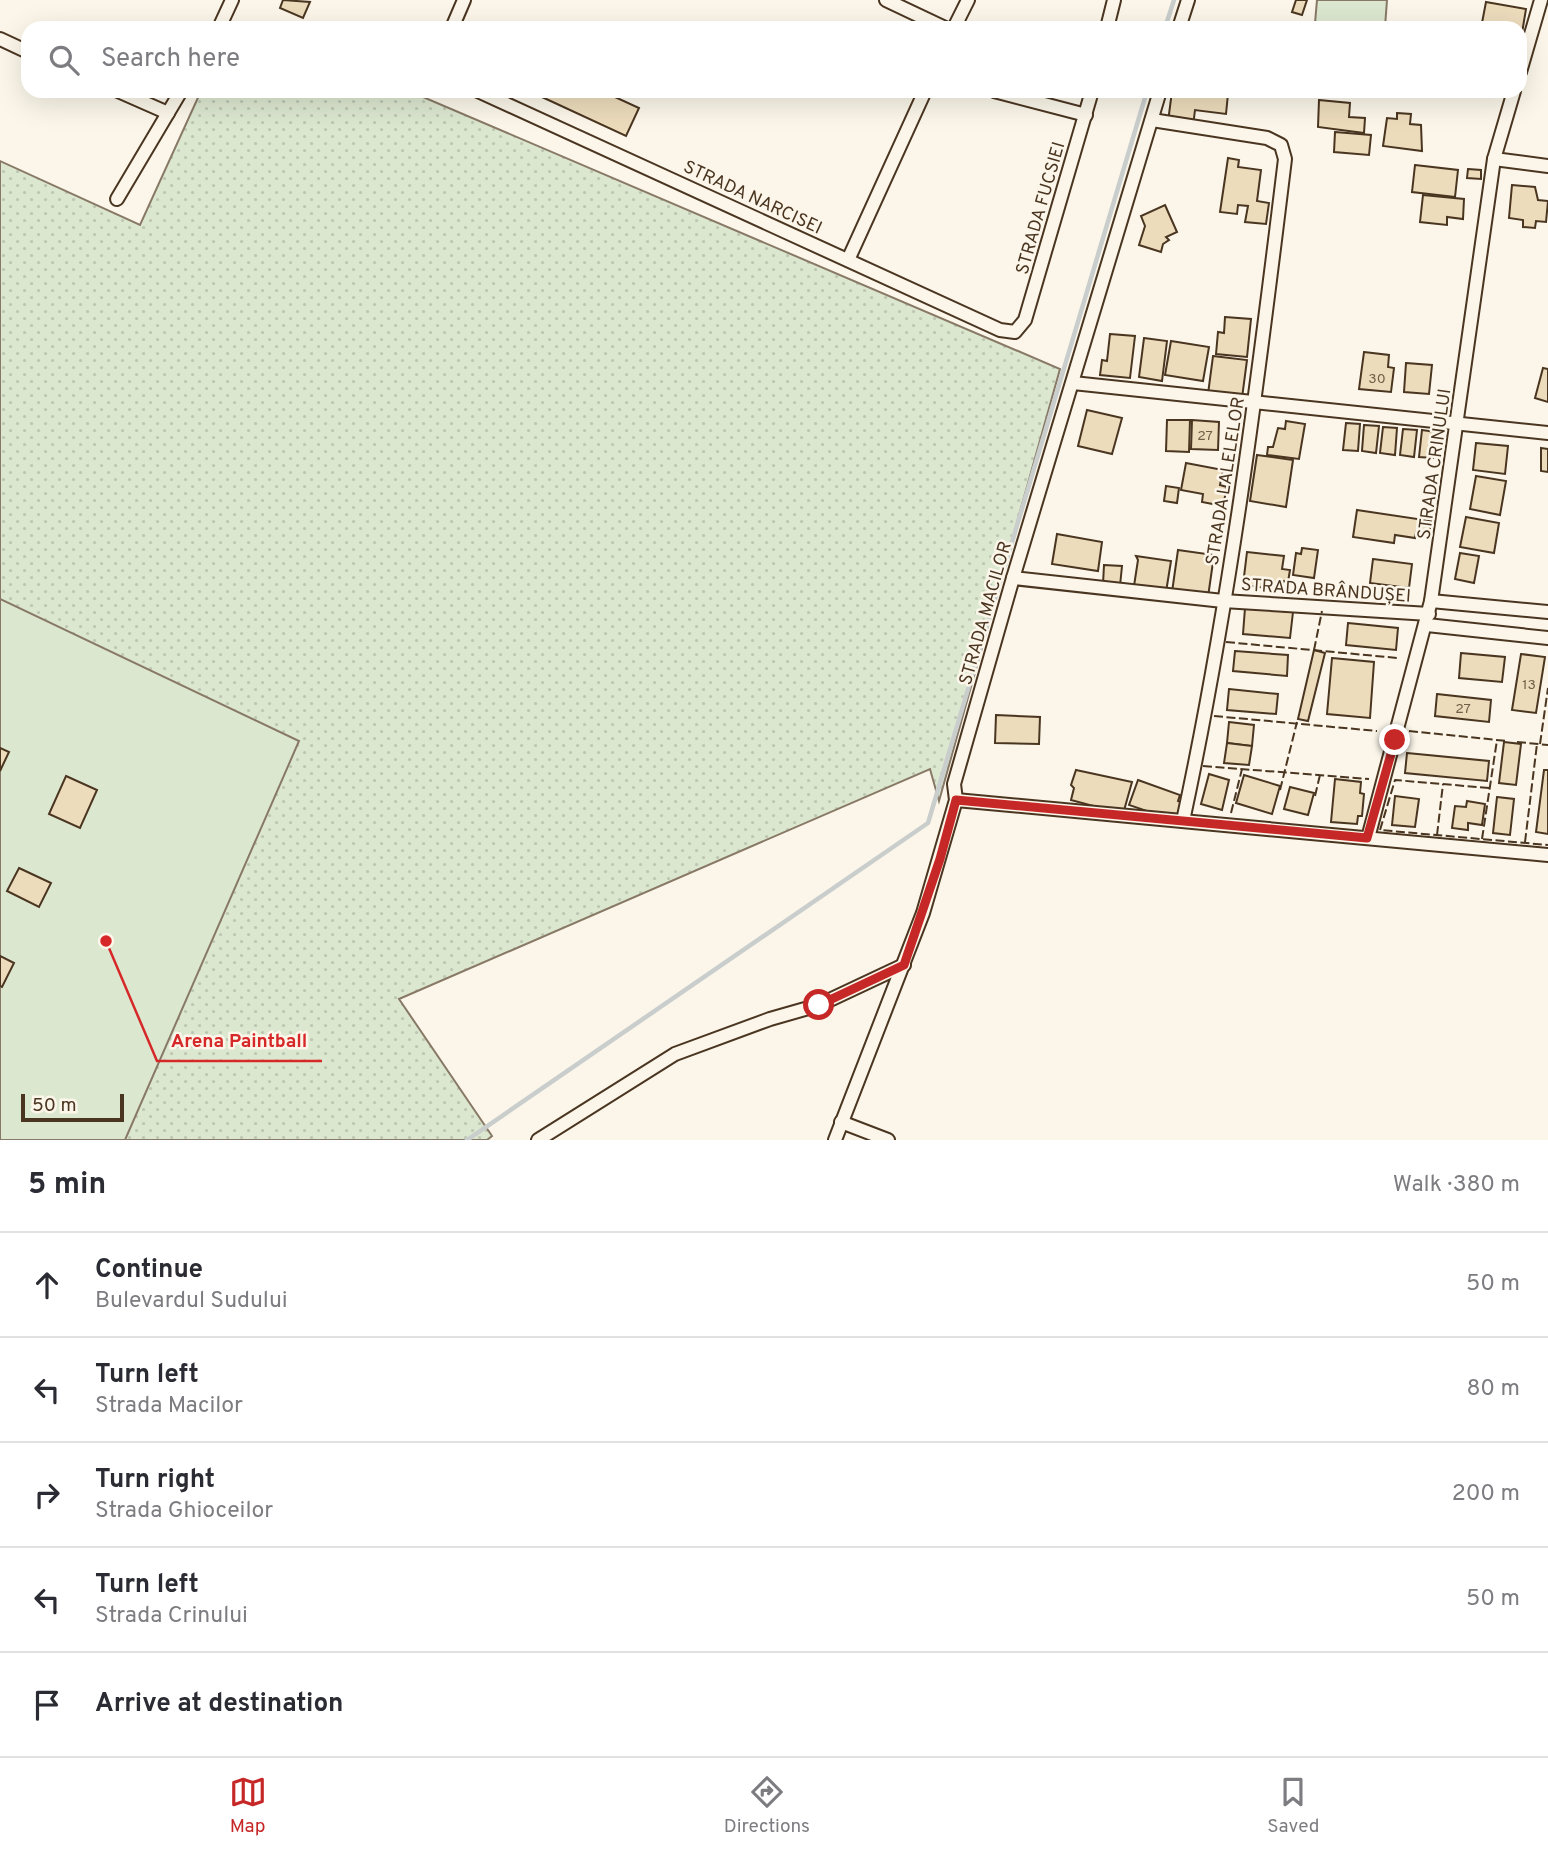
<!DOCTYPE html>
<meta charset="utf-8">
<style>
body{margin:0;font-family:Overpass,sans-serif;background:#f2f2f3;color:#2b2b33}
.scale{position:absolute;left:21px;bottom:18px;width:103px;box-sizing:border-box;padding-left:7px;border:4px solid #4a3520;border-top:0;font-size:19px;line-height:24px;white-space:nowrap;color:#4a3520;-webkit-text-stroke:5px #fbf6e9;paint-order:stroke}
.stop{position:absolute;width:21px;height:21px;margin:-16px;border:5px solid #c62828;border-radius:50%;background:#fff}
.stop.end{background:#c62828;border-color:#fff;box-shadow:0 2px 7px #0008}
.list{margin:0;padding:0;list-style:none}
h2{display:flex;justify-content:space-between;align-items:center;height:91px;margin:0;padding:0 28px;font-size:30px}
h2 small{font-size:23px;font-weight:400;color:#7c7c81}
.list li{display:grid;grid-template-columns:46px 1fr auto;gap:21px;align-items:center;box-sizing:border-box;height:105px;padding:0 28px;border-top:2px solid #e1e1e2}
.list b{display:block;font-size:26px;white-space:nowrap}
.list p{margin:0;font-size:23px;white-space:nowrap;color:#7c7c81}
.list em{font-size:23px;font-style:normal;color:#7c7c81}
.icon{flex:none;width:38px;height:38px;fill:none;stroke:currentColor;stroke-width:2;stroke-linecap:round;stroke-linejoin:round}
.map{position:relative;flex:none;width:1548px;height:1140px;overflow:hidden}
.search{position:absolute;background:#fff;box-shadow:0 7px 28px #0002;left:21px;right:21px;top:21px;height:77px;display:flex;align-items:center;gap:18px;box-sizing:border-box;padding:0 24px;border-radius:21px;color:#7c7c81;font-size:26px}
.sheet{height:616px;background:#fff}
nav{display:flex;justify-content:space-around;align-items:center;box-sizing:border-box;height:98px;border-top:2px solid #e1e1e2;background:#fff;font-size:19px;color:#7c7c81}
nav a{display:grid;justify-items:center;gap:4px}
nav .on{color:#c62828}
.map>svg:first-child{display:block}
</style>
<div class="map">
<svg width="1548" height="1140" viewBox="0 0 1548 1140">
<defs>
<pattern id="grass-dots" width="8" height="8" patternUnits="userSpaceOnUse" patternTransform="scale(1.75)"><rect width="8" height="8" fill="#dce7d0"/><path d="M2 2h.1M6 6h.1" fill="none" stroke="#bec7b2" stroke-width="1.8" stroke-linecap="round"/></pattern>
</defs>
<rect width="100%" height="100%" fill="#fbf6e9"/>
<path fill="url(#grass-dots)" stroke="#887966" stroke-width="2" d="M201,91H293L300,94L302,91H409L1060,369L939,801L930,769L399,999L492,1136L487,1140H0V161L140,225Z"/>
<g fill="#dce7d0" stroke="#887966" stroke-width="2">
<path d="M1317,0H1387L1385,27L1315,23Z"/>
<path d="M0,599L299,741L125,1140H0Z"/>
</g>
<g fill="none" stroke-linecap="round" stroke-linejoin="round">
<g stroke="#c9cecd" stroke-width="4.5">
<path d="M1165,28L1174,0"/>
<path d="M467,1140L928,823L1147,91"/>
</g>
</g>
<g fill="#ecdcbc" stroke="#4a3520" stroke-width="2">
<path d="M283,0L310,2L303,18L280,8Z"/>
<path d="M1296,0H1307L1302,15L1292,12Z"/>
<path d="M1486,2L1526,9L1520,45V28H1481Z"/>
<path d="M1197,23L1230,28H1196Z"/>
<path d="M529,91H602L639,108L626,136Z"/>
<path d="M1172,91L1228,94L1226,114L1195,110L1193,126L1168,122Z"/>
<path d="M1319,100L1350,103L1349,117L1365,118L1364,133L1318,127Z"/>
<path d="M1397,113L1411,114L1410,124L1421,125L1422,151L1383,146L1387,118L1397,119Z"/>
<path d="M1335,132L1371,135L1369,155L1334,152Z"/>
<path d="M1228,158L1239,160L1238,167L1261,170L1257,201L1269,203L1266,224L1245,222L1248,206L1238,205L1237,214L1220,212Z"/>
<path d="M1415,165L1458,170L1455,197L1412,192Z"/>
<path d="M1468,169L1481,170V179L1467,178Z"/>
<path d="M1512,185L1535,187L1538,200L1548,201L1546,222L1536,221L1535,228L1523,227V220L1509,218Z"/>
<path d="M1423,195L1464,199L1463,219L1447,217V225L1420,222Z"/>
<path d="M1165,205L1177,232L1166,237L1169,240L1163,244L1161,252L1139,245L1145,226L1141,216Z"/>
<path d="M1225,317L1251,319L1247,357L1216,354L1218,332L1224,333Z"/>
<path d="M1110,334L1135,336L1130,378L1100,375L1102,360L1107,361Z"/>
<path d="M1144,338L1167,341L1162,381L1139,377Z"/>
<path d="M1171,341L1209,347L1203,381L1165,375Z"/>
<path d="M1364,352L1389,355L1388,367L1394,368L1391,392L1359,389Z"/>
<path d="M1213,356L1247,360L1242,398L1208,394Z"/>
<path d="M1406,363L1432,365L1429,394L1404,392Z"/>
<path d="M1543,368L1548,369V402L1535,398Z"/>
<path d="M1087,410L1122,418L1112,454L1078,446Z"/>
<path d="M1167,420H1190L1189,452L1166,451Z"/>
<path d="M1192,420L1219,422L1218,450L1191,449Z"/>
<path d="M1286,421L1305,424L1299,459L1267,455L1268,447H1273L1278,428L1285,429Z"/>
<path d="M1346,423L1360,424L1358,451L1343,450Z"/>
<path d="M1364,425L1379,426L1376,453L1362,451Z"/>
<path d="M1383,427L1397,428L1395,455L1380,453Z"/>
<path d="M1403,429L1417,430L1414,457L1400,455Z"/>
<path d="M1422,430L1436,432L1433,458L1419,457Z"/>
<path d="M1476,443L1508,446L1505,474L1473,470Z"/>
<path d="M1541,448L1548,449V472L1541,471Z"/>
<path d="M1257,455L1293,460L1286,507L1250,501Z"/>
<path d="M1186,463L1223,470L1220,485L1227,487L1223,506L1202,502L1203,494L1181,490Z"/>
<path d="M1476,476L1506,481L1500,515L1470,509Z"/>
<path d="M1166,486L1179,488L1177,503L1164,501Z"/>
<path d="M1357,510L1431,521L1429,534L1416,532L1415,538L1395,535L1394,543L1353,537Z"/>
<path d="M1466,517L1499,523L1494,553L1460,547Z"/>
<path d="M1057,534L1102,542L1098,571L1052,564Z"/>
<path d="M1302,548L1318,550L1314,578L1293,575L1296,553L1301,554Z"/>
<path d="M1178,550L1214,555L1208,597L1172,592Z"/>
<path d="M1247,552L1284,556L1282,569L1290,570L1288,582L1283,581L1282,590L1243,585Z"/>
<path d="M1460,553L1479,556L1474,583L1455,579Z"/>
<path d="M1136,556L1171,561L1166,592L1134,586L1138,560Z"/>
<path d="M1373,559L1412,564L1409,588L1370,583Z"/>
<path d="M1104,565L1122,566L1120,586L1103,584Z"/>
<path d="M1245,608L1293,612L1290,638L1243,634Z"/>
<path d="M1348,623L1398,628L1396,650L1346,645Z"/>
<path d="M1314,650L1325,653L1308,721L1298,719Z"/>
<path d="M1235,651L1288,655L1287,676L1233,671Z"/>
<path d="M1461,653L1505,657L1502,682L1459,678Z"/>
<path d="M1521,654L1545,657L1536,713L1512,710Z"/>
<path d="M1332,658L1374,662L1370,718L1327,714Z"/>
<path d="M1229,689L1278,694L1276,714L1227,710Z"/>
<path d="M1437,694L1491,700L1489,722L1435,716Z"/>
<path d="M996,715L1040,717L1039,744L995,743Z"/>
<path d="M1229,722L1254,725L1252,746L1227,743Z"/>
<path d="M1504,742L1521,744L1516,785L1499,783Z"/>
<path d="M1227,743L1252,746L1249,765L1224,763Z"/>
<path d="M0,748L9,752L0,771Z"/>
<path d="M1407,753L1489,761L1487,781L1405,773Z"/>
<path d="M1076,770L1132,782L1123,814L1071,800L1074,788L1071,785Z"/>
<path d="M1544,770H1548V834L1536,832Z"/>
<path d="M1209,774L1229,780L1222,810L1201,804Z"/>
<path d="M1244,775L1280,786L1272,814L1236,803Z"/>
<path d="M66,776L97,790L80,828L49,814Z"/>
<path d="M1335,779L1361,782L1360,793L1364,794L1362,816H1358L1357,824L1331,822Z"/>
<path d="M1138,780L1180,795L1178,801L1183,803L1178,817L1173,820L1129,805Z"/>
<path d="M1290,787L1314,793L1308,815L1284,809Z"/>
<path d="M1395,796L1419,799L1415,827L1392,825Z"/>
<path d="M1497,797L1514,799L1510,835L1493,833Z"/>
<path d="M1467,801L1485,804L1482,825L1468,823V830L1452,828L1455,806L1466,807Z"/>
<path d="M19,868L51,883L39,907L7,891Z"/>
<path d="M0,956L14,963L2,987L0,986Z"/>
</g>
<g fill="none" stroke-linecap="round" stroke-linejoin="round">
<g stroke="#4a3520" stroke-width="16">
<g id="street">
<path d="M886,0L945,28"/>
<path d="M219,28L232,0"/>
<path d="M452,28L464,0"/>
<path d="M954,28L968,0"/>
<path d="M1107,28L1114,0"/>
<path d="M1179,28L1188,0"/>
<path d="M0,39L28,52"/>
<path d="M1520,72L1541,0"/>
<path d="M118,91L168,113"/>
<path d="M478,91L1000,330L1015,332L1025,320L1092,91"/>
<path d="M994,91L1086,115"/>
<path d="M1152,120L1267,138L1281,145L1285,159C1258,381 1230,603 1183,821"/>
<path d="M1494,159L1548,166"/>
<path d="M117,199L181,91"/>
<path d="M848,260L925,91"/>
<path d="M1073,383L1548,433"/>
<path d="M1013,578L1223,601L1429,614"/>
<path d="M1431,601L1548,612"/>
<path d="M1427,625L1548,638"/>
<path d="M956,800L1548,855"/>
<path d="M1368,838L1431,601L1494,159L1514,91"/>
<path d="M841,1122L888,1140"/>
<path d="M538,1140L675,1054L770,1019L819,1005L904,965"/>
<path d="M835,1140L923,913L956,800L954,784L1013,578L1160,91"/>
</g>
</g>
<use href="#street" stroke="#fbf6e9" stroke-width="12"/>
<g stroke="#4a3520" stroke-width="2" stroke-dasharray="9 3.5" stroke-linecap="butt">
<path d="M1226,642L1398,658"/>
<path d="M1314,650L1322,611"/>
<path d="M1214,716L1377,731"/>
<path d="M1409,731L1507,741"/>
<path d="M1517,742L1548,745"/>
<path d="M1540,744L1548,688"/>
<path d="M1203,766L1369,779"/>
<path d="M1489,788L1395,780L1380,830L1548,845"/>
<path d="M1280,790L1297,722"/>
<path d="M1315,796L1320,775"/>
<path d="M1231,813L1242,769"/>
<path d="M1437,835L1443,784"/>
<path d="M1482,839L1497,740"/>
<path d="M1525,842L1537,744"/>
</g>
</g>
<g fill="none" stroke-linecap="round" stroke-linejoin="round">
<path stroke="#c62828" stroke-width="9" d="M819,1005L904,965L940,859L956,800L1367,838L1395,740"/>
</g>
<g text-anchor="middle" stroke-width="5" stroke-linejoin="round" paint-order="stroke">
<g font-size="14" fill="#725f47">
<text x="1377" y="383">30</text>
<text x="1205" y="440">27</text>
<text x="1529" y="689">13</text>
<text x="1463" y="713">27</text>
</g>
<g font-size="18" fill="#4a3520" stroke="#fbf6e9">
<text transform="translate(753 197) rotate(25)" y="6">STRADA NARCISEI</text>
<text transform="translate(1040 208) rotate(-74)" y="6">STRADA FUCSIEI</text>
<text transform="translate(1434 464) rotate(-82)" y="6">STRADA CRINULUI</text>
<text transform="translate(1225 481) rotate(-81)" y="6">STRADA LALELELOR</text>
<text transform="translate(1326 590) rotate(4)" y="6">STRADA BRÂNDUȘEI</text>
<text transform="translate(985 613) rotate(-74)" y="6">STRADA MACILOR</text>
</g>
</g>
<path fill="none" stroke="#d62828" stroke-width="2.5" d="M106 941L157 1061H322"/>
<circle fill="#d62828" stroke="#fbf6e9" stroke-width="2.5" cx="106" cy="941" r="7"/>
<g font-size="19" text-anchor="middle" font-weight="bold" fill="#d62828" stroke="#fbf6e9" stroke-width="5" stroke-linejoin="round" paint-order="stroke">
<text x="239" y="1047">Arena Paintball</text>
</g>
</svg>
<div class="scale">50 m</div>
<div class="stop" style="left:819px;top:1005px"></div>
<div class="stop end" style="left:1395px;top:740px"></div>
<div class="search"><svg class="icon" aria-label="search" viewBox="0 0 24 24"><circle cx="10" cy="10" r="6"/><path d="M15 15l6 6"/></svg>Search here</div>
</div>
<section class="sheet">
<h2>5 min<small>Walk · 380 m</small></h2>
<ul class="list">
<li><svg class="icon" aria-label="ahead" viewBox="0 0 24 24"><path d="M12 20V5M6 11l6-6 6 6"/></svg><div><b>Continue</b><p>Bulevardul Sudului</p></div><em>50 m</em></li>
<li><svg class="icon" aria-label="left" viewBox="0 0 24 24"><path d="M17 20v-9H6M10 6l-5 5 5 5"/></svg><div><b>Turn left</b><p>Strada Macilor</p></div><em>80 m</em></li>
<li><svg class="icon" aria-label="right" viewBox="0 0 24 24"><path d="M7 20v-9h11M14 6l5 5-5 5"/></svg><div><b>Turn right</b><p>Strada Ghioceilor</p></div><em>200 m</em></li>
<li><svg class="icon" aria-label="left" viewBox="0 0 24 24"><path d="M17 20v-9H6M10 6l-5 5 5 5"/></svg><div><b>Turn left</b><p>Strada Crinului</p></div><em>50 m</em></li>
<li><svg class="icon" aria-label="arrive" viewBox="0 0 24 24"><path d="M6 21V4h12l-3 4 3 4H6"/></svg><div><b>Arrive at destination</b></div></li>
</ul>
</section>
<nav>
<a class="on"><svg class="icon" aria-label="map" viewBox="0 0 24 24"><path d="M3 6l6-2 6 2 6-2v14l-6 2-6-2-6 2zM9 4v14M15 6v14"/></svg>Map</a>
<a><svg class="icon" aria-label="directions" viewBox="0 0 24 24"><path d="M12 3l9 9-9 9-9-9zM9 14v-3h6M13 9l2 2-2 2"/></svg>Directions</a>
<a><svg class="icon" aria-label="saved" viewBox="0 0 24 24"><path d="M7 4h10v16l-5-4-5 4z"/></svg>Saved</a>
</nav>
